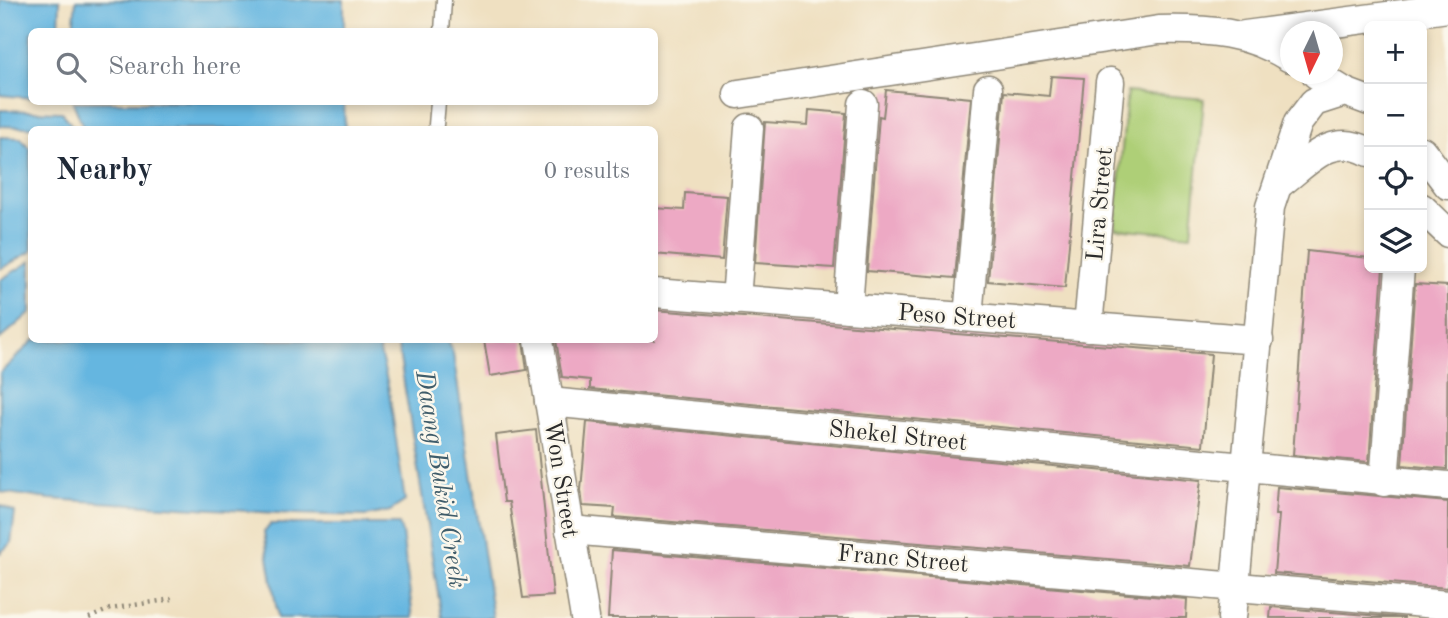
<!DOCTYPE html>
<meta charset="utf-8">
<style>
body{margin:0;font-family:"Old Standard TT",serif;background:#f6f6f7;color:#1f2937}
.controls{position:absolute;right:21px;top:21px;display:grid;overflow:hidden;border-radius:10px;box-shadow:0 4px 10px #0003}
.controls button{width:63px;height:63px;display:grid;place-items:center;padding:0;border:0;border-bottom:2px solid #e0e1e3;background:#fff;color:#1f2937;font:35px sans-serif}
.compass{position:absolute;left:1280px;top:21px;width:63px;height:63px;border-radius:50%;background:#fff;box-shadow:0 4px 10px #0003;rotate:185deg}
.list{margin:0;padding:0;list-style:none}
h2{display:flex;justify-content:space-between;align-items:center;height:91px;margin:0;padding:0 28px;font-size:30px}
h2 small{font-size:23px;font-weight:400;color:#747a83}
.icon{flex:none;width:38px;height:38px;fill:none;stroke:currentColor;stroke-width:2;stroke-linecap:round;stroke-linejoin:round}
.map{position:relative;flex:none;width:1448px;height:618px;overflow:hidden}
.search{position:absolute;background:#fff;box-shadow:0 4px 10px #0003;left:28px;top:28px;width:630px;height:77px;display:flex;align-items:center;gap:18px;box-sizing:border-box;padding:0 24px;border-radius:10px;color:#747a83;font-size:26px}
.panel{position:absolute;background:#fff;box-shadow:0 4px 10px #0003;left:28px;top:126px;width:630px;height:217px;border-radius:10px}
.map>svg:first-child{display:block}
</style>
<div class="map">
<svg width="1448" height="618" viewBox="0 0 1448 618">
<rect width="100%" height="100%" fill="#fbf7ec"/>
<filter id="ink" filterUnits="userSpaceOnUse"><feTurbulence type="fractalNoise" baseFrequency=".0143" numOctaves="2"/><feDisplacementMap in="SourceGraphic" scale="14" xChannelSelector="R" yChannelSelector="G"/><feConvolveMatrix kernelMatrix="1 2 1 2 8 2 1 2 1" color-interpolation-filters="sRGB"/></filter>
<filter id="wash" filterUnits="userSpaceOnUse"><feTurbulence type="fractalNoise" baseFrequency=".00686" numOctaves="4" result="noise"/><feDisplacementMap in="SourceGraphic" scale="28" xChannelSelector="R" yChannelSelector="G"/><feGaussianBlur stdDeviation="1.57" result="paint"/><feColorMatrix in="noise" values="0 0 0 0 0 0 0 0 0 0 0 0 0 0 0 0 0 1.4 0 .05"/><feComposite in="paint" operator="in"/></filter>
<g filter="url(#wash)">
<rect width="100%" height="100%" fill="#efe0c1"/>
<path fill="#aecf77" stroke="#6c7d51" stroke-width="2" d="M1127,92L1204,99L1191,235L1115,228Z"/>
<g fill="#65b6e0" stroke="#487086" stroke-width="2">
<path d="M0,0H60L59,31L32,32L31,98L0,95Z"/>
<path d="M76,0H344V31H73Z"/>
<path d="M73,102H344L345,129H84Z"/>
<path d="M0,110L62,112L74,129L0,126Z"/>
<path d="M0,137L21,138L30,149L32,251L0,269Z"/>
<path d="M31,261V312L0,339V280Z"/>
<path d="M34,340H377L388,385L405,501L390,511L366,516L294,514L49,499L0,492V373Z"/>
<path d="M397,340H448L453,354L493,618H442Z"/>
<path d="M0,505L15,512L11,543L0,553Z"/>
<path d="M271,524H399L402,533L413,618H278L264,532Z"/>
</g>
<g id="blocks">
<g fill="#eda9c4">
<path d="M1051,76L1084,78L1065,288L988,281L1004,92L1049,96Z"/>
<path d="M886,90L971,98L955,278L867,271L879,116L883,117Z"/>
<path d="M809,110L846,113L834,268L755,263L765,122L808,125Z"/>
<path d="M685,193L727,196L722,260L654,254V208L684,210Z"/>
<path d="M1307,251L1369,258V268H1383L1369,462L1293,455Z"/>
<path d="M1415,284L1448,286L1447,469L1402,465Z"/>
<path d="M654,310L1211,354L1203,446L590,389V380L562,377L556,340H654Z"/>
<path d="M484,340H523L527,370L490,376Z"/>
<path d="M587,422L1201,480L1190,566L614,517L615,508L583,506L581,490Z"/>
<path d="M536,430L553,596L523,598L509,502H504L496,435Z"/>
<path d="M1277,487L1448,502V588L1274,573L1279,515H1275Z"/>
<path d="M612,550L1187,599L1186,618H608Z"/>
<path d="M1271,607L1405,618H1270Z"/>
</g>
</g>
</g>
<g filter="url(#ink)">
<use href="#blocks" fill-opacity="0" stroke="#8d8676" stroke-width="2"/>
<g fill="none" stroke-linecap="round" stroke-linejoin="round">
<g stroke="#8d8676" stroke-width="17">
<g id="lane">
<path d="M442,32L444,0"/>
<path d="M436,125L438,102"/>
</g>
</g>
<g stroke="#8d8676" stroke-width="31">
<g id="street">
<path d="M1245,35L1448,8"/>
<path d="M1316,74L1345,92"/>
<path d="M738,94L1159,30C1208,29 1248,31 1290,58"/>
<path d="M1422,151L1448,185"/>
<path d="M1279,184C1309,162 1331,131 1369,152"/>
<path d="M1422,208L1448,233"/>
<path d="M654,293L1259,340"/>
<path d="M736,300L749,128"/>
<path d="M848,308L863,104"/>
<path d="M968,317L988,89"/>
<path d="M1088,327L1110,82"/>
<path d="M539,340L585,618"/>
<path d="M549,402L1448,486"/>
<path d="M1384,482L1400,268"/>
<path d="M570,530L1448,605"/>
<path d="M1232,618L1270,207L1298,123L1314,102L1345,92L1369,101"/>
</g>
</g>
<path stroke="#8d8676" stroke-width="4.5" stroke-dasharray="2 5" stroke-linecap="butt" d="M89,618L110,609L172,599"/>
<use href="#lane" stroke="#fff" stroke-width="14"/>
<use href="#street" stroke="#fff" stroke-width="28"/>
</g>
</g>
<g text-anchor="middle" stroke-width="5" stroke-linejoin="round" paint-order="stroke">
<g font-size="24" fill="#2b2b2b" stroke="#fbf7ec">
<text transform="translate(1099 204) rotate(-85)" y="8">Lira Street</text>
<text transform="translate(957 316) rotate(4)" y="8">Peso Street</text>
<text transform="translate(898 435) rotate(6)" y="8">Shekel Street</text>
<text transform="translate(562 479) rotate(81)" y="8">Won Street</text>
<text transform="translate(903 558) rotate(5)" y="8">Franc Street</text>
</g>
<g font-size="26" font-style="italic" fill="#3f5c6a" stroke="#fbf7ec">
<text transform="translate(442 479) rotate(81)" y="9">Daang Bukid Creek</text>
</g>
</g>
</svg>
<div class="controls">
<button>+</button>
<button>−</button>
<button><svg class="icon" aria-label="locate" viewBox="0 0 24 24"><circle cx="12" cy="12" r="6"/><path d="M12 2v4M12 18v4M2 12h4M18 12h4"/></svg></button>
<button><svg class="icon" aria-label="layers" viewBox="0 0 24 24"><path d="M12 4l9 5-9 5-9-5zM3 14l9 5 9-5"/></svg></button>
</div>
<svg class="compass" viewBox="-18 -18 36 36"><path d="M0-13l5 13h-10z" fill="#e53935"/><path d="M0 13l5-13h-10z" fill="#747a83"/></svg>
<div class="search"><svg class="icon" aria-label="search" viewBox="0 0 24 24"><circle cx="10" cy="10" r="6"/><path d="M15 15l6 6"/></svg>Search here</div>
<section class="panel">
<h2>Nearby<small>0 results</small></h2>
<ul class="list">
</ul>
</section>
</div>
